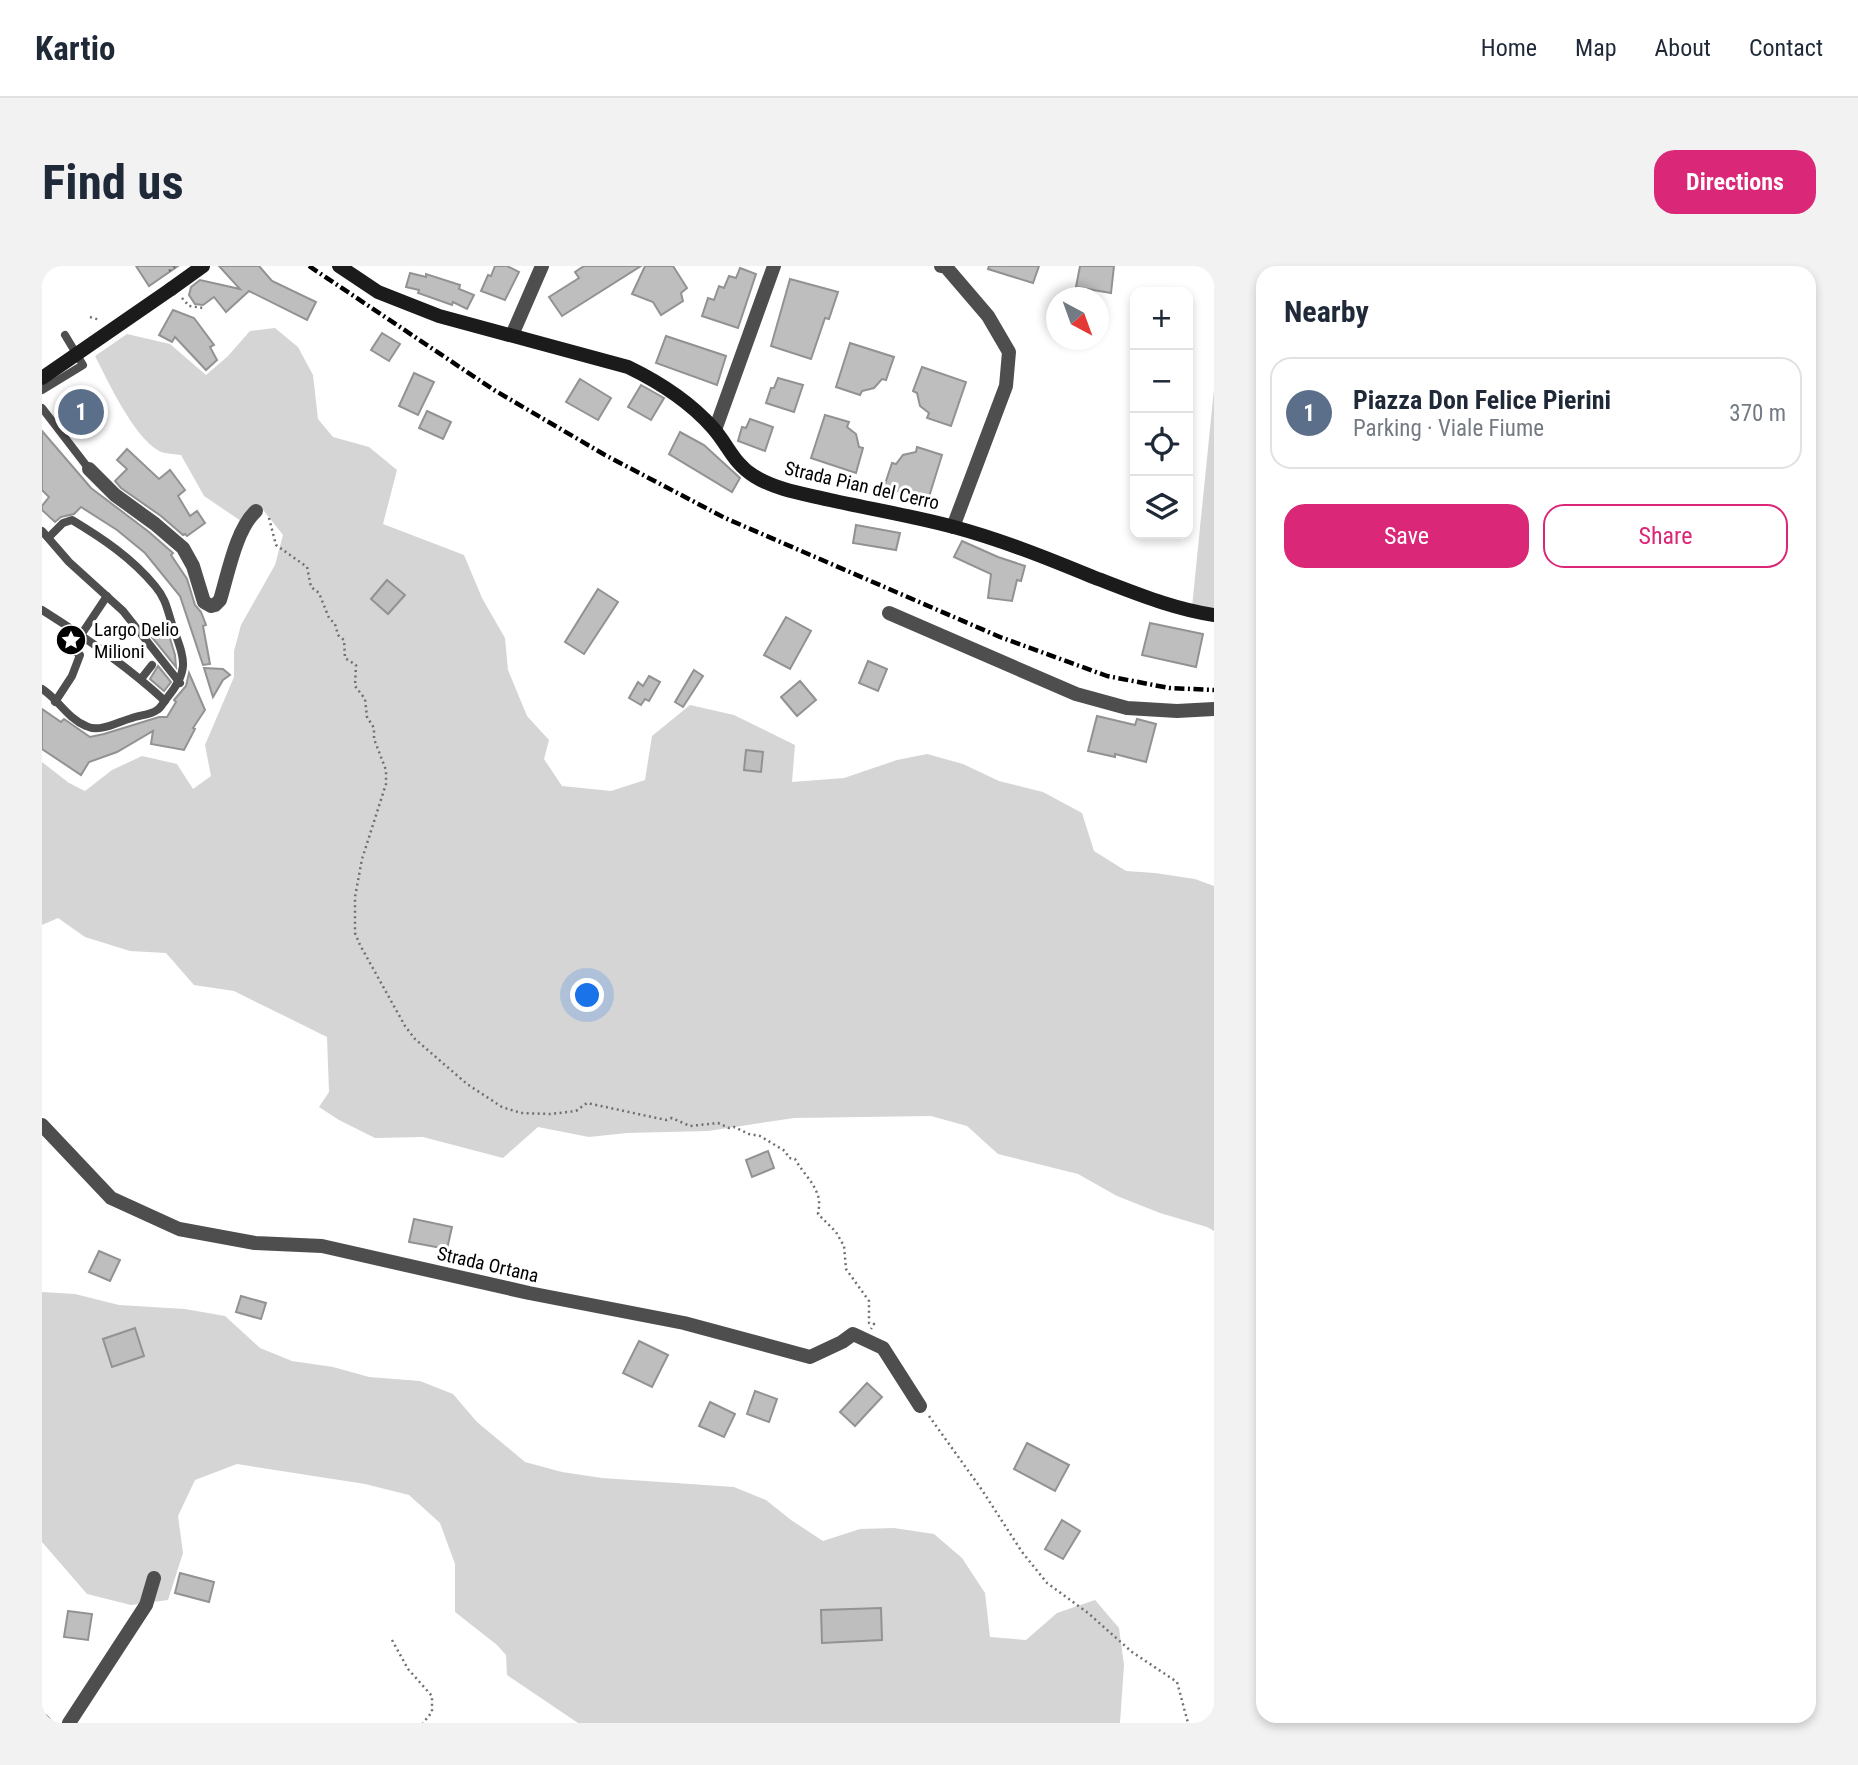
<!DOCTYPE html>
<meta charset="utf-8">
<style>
body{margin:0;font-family:"Roboto Condensed",sans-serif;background:#f2f2f3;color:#1f2937}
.controls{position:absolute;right:21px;top:21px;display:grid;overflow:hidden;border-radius:14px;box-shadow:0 4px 10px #0003}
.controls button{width:63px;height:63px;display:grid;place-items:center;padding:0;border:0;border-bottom:2px solid #e0e1e3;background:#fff;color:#1f2937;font:35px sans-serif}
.compass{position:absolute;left:1004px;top:21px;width:63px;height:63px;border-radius:50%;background:#fff;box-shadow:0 4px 10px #0003;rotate:139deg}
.you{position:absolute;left:546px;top:730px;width:24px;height:24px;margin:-18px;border:5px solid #fff;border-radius:50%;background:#1a73e8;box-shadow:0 0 0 10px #1a73e833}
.badge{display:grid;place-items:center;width:46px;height:46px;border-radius:50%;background:#db2777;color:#fff;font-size:23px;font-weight:700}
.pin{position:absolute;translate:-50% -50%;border:4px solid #fff;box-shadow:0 2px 7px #0006}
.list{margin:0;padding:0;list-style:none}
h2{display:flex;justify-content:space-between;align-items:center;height:91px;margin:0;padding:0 28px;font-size:30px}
h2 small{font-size:23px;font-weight:400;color:#747a83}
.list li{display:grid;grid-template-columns:46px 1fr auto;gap:21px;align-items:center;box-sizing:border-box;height:112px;margin:0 14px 14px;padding:0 14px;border:2px solid #e0e1e3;border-radius:21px}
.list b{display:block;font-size:26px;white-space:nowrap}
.list p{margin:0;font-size:23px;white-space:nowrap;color:#747a83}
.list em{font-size:23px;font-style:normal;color:#747a83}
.actions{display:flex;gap:14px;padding:21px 28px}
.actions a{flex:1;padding:16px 0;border:2px solid #db2777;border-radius:21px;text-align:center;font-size:24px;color:#db2777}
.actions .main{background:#db2777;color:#fff}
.icon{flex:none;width:38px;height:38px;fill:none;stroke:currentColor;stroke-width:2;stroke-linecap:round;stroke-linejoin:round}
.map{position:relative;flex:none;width:1172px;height:1457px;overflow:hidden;border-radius:21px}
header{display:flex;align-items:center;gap:42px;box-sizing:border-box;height:98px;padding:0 35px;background:#fff;border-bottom:2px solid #e0e1e3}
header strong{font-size:33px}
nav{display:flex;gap:38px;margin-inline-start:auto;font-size:24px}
.intro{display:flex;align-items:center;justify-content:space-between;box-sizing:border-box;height:168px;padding:0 42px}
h1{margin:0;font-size:49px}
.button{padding:18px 32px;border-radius:21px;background:#db2777;color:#fff;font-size:24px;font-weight:700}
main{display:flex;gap:42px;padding:0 42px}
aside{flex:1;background:#fff;border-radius:21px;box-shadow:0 4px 10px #0003}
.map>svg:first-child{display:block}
</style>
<header>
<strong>Kartio</strong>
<nav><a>Home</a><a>Map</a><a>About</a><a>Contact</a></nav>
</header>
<div class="intro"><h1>Find us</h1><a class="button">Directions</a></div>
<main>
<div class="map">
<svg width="1172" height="1457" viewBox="0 0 1172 1457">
<rect width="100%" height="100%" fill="#fff"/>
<g fill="#d5d5d5">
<path d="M233,62L256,81L271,109L276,153L291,171L327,181L355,204L341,258L422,289L440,332L463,372L466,404L485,450L507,474L502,493L520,520L569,525L603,514L610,470L648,439L692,449L753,479L750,516L802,512L855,494L885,488L921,498L957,515L1001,526L1040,547L1052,585L1084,605L1113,607L1153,613L1172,620V965L1165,961L1118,947L1075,930L1036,908L956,888L925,860L889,850L752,852L666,865L585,867L547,871L496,861L461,892L381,871L333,872L297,854L277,841L287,826L285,771L192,725L152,719L124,687L88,685L43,671L16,652L0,659V496L27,517L43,525L70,504L100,490L135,498L151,523L169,510L163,479L192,411V385L199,359L233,299L241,269L218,240L199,255L162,230L139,189C132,188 123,188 117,185C91,170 67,117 53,90L85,68L128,78L164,109L186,90L208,65Z"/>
<path d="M1172,123V344L1150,341Z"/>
<path d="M0,1026L33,1028L77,1039L143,1043L183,1050L218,1082L250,1095L291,1101L327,1111L378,1115L411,1128L435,1156L483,1196L520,1206L560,1212L692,1221L724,1234L749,1254L781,1275L818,1263L852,1262L892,1268L920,1292L943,1327L948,1371L984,1374L1015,1347L1053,1334L1077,1362L1082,1399L1078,1457H536L465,1409L464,1389L455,1379L413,1346V1298L398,1257L367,1229L323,1218L195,1198L153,1214L136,1250L141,1287L126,1334L89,1339L45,1328L0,1276Z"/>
</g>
<g fill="#bebebe" stroke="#929292" stroke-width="2">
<path d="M94,0H136L107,20Z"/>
<path d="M177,0H217L230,15L274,36L265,54L207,25L184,46L172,31L161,39L153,38L147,29L149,21L158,14L198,23Z"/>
<path d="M453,0H465L477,6L463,34L439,25L446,9L449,10Z"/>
<path d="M542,0H599L520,50L507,31L537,12L533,6Z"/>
<path d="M603,0H631L645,22L639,27L641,35L619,49L611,36L590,28Z"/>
<path d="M947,0H997L991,17L946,3Z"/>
<path d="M1038,0H1072L1069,27L1034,21Z"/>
<path d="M698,2L714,8L696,62L660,50L666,32L672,34L677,20L682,22L687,10L694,12Z"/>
<path d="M368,7L384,11V8L418,19L417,23L432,29L425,43L411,36L410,39L376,27L377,24L364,21Z"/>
<path d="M748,13L796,26L787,53L783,52L769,93L729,80Z"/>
<path d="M131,44L152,52L172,79L168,81L175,94L164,104L133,71L130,76L117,69Z"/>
<path d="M340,67L358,78L347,95L329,84Z"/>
<path d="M624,70L684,90L675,119L614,97Z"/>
<path d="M808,77L852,91L844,114L840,113L832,122L820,125L818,129L794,121Z"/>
<path d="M880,101L924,116L909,160L885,152L887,147L878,140L875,127L871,125Z"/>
<path d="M372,107L392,116L376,149L357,140Z"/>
<path d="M736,112L761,119L752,146L724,137L729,122H732Z"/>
<path d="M538,113L569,132L556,154L524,136Z"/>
<path d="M599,119L622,132L609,154L586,141Z"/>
<path d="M385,145L409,156L401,173L377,162Z"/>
<path d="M783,149L807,156L805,161L814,168L817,181L821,182L814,207L769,192Z"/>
<path d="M708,153L731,161L723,185L696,175L700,161L704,162Z"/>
<path d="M0,165L49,222L107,266L131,287L129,289L145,313L153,339L159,346L164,359L161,360L168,398L161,399L138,330L103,287L75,264L39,241L32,248L19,251L13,256L0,244V240L7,231L0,224Z"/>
<path d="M638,166L662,179L698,212L690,226L627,188Z"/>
<path d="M875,181L900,189L886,234L842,221L850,197L854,198L861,189L874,186Z"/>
<path d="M85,183L117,213L128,204L143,224L136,230L148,250L155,245L163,257L145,270L143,268L141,269L119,250L79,222L73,215L85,203L75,194Z"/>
<path d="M814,259L858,267L854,284L811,277Z"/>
<path d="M920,275L956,291L983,300L979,315L975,314L970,335L946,332L949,308L912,291Z"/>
<path d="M345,314L363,329L346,348L329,333Z"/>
<path d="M556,323L576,336L542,388L523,376Z"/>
<path d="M744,351L769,365L748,403L722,389Z"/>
<path d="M123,356L133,389L134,401L105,365Z"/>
<path d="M1108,357L1161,368L1154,401L1100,389Z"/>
<path d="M826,395L845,403L836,425L817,417Z"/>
<path d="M116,400L129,416L122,425L108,413Z"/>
<path d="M162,402L181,403L188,409L181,414L171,431Z"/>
<path d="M652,404L661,410L641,441L633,436Z"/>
<path d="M147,407L163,444L151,462L153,463L142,484L109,478L111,465L75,486L47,496L39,509L0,483V443L19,456L22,453L48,471L62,468L117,451H125L134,436L132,434L144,420Z"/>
<path d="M607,410L618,416L607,435L603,433L599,439L587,432L596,416L601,420Z"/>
<path d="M758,415L774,434L755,450L739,431Z"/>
<path d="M1055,450L1093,459L1095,453L1114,458L1104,496L1073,488V491L1046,485Z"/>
<path d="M704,484L721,486L719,506L702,504Z"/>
<path d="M726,885L732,902L710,911L704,894Z"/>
<path d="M372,953L410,961L405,983L367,976Z"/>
<path d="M57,985L78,994L68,1015L47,1006Z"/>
<path d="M199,1030L224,1037L219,1053L194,1046Z"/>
<path d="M93,1062L102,1090L70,1101L61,1073Z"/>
<path d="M597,1075L626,1089L610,1121L581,1107Z"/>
<path d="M825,1117L840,1131L813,1160L798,1146Z"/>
<path d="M713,1125L735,1133L727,1156L705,1148Z"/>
<path d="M668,1136L693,1148L682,1171L657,1160Z"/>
<path d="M985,1177L1027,1199L1013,1225L972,1203Z"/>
<path d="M1020,1254L1038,1265L1021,1293L1003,1283Z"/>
<path d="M138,1307L172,1316L167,1336L133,1327Z"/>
<path d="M839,1342L840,1374L780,1377L779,1344Z"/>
<path d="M26,1345L50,1348L46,1374L22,1371Z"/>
</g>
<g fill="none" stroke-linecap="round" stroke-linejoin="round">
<g stroke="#707070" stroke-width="2.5" stroke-dasharray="2 3.5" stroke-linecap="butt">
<path d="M127,5L134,0"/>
<path d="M140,32L147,40L161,42"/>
<path d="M48,51L58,54"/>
<path d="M227,252L234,279L265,301L269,321L277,327L287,352L293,358L296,369L302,374L303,392L314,399L313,420L323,433L325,451L332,462V473L344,504V518L320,593L313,631V667L318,679L363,760L373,773L425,818L460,841L479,847L508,848L534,845L545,837L624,854L630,852L648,860L676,857L687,862L692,861L707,868L718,870L743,885L747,892L753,893C760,906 772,916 776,930C778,935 777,942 776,948L794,966L802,980L804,1003L827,1035V1057L832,1058L829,1063"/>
<path d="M887,1150L940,1224L980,1286L1005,1317L1046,1347L1090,1386L1135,1416L1146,1457"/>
<path d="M350,1374L366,1403L390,1430V1446L381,1457"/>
</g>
<g stroke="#4e4e4e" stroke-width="8">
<path d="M0,124L41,99L23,69"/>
<path d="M0,142L47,203"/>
<path d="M0,265L27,296L81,345L138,417"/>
<path d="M0,344C43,371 85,400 123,435"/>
<path d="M99,413L110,399"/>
<path d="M0,423C16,433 25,452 44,460C58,467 75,456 90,452C97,449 109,449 115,444C119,442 122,435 125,432C150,402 141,391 130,358C125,343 124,333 113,320C90,292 60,272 30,254L21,257L7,271"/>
<path d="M13,436L30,410L38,389L31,384L39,369L65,330"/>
</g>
<g stroke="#4e4e4e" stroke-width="14">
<path d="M899,0L904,1L946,50L967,86L964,120L911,261"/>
<path d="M470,69L500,0"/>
<path d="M673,164L732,0"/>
<path d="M47,203L73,229L113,258L141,282L151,300L162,336L169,340L173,339L178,334C186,308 194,263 214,245"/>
<path d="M847,347L1034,428L1085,442L1135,445L1172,443"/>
<path d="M0,859L69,932L137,963L213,977L280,980L487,1027L642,1057L768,1091L800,1076L811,1068L841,1082L878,1140"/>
<path d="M27,1457L104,1339L112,1312"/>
</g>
<g stroke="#1b1b1b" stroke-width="14">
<path d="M297,0L336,26L397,50L586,101C617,116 648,136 671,162C686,179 692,198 712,210C734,224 763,228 788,234C829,243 871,250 912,261C960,274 1005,292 1051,311C1091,326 1130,343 1172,349"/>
<path d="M129,23L161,0"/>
<path d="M0,1454L3,1457"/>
</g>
<path stroke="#000" stroke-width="4.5" stroke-dasharray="10 3.5 2 3.5" stroke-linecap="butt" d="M267,0L452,124L563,189L683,252L958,371L1065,410L1127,422L1172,424"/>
<path stroke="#1b1b1b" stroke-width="14" d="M0,112L129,23"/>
</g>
<defs>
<g id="sight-disc" transform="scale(1.575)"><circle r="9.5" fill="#000" stroke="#fff"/><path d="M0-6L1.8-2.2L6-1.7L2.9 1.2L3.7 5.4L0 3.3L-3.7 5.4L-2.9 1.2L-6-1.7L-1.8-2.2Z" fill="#fff"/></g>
</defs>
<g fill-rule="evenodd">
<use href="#sight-disc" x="29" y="374"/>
</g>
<g text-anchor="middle" stroke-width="6" stroke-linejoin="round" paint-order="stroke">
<g font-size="19" fill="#000" stroke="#fff">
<text transform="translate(820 219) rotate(13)" y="7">Strada Pian del Cerro</text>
<text transform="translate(446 998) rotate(13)" y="7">Strada Ortana</text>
</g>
<g font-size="19" fill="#000" stroke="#fff" text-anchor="start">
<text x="52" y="370">Largo Delio<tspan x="52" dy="22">Milioni</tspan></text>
</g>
</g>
</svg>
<div class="controls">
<button>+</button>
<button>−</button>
<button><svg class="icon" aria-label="locate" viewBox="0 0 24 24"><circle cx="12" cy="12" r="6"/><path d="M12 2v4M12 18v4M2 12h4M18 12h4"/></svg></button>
<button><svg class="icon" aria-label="layers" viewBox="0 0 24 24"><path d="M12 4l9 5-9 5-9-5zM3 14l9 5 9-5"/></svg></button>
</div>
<svg class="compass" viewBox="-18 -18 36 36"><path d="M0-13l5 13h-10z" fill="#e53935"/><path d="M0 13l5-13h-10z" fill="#747a83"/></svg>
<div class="you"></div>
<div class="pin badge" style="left:39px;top:146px;background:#5c6f8a">1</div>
</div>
<aside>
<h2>Nearby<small></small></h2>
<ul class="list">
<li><span class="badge" style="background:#5c6f8a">1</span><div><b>Piazza Don Felice Pierini</b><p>Parking · Viale Fiume</p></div><em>370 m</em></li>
</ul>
<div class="actions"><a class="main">Save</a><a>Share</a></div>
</aside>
</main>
